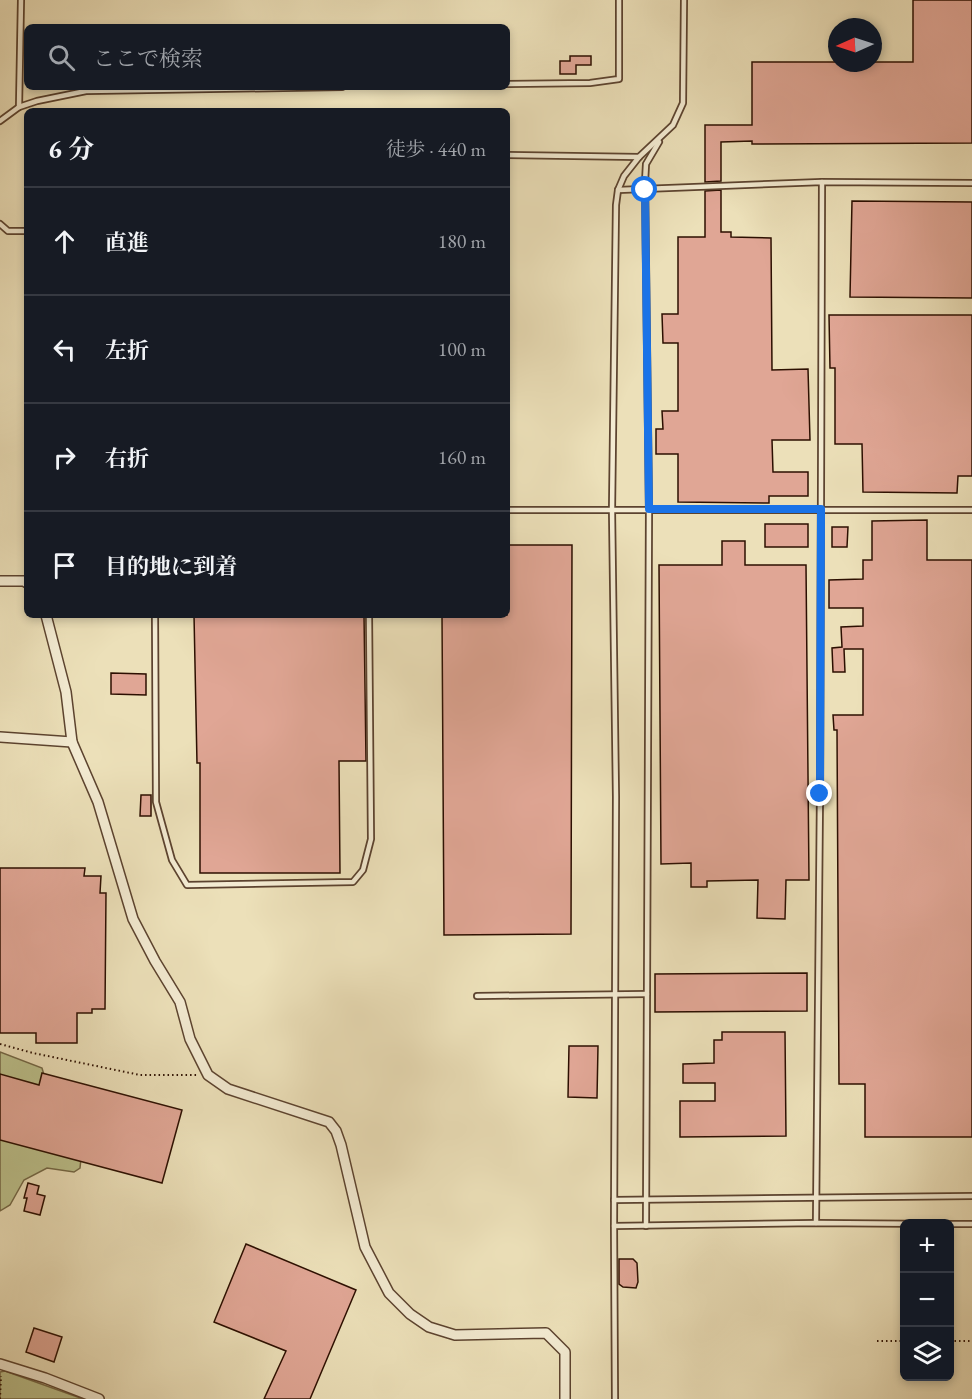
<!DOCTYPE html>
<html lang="ja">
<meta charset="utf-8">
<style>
body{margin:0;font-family:"EB Garamond","Noto Serif JP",serif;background:#20242c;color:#f1f3f6}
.controls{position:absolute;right:18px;bottom:18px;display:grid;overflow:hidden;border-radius:9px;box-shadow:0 3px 9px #0003}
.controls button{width:54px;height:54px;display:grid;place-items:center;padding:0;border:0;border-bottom:2px solid #363941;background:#171b24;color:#f1f3f6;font:30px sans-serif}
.compass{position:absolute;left:828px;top:18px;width:54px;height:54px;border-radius:50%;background:#171b24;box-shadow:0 3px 9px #0003;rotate:267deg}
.stop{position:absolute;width:18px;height:18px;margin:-14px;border:4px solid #1a73e8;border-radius:50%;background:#fff}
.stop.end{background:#1a73e8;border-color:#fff;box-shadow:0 2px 6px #0008}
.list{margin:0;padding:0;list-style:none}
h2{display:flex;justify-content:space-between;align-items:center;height:78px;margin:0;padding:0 24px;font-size:26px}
h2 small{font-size:20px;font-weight:400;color:#9ea1a6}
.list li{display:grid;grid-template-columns:39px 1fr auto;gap:18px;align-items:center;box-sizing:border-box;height:108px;padding:0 24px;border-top:2px solid #363941}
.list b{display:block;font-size:22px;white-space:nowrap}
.list em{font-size:20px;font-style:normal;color:#9ea1a6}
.icon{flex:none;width:33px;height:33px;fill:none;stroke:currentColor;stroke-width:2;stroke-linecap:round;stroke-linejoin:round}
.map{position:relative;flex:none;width:972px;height:1399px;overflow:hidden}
.search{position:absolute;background:#171b24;box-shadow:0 3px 9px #0003;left:24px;top:24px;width:486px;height:66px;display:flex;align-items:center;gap:15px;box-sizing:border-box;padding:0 21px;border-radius:9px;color:#9ea1a6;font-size:22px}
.panel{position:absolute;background:#171b24;box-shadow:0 3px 9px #0003;left:24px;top:108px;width:486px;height:510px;border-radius:9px}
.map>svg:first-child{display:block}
</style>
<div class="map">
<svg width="972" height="1399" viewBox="0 0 972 1399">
<rect width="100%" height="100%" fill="#ece0b9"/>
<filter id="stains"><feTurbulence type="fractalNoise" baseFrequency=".00333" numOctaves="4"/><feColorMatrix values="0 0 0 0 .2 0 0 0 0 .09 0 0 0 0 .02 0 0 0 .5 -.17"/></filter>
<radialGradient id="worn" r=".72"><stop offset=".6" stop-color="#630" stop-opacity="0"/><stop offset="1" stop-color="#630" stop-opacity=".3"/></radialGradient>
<g fill="#bcc18c" stroke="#746846" stroke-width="1.5">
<path d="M0,1052L42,1068L49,1092L81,1158L80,1168L74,1172L47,1168L24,1180L10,1205L0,1211Z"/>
<path d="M5,1371L83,1399H0V1372Z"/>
</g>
<g fill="#e0a695" stroke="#2c0f01" stroke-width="1.5">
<path d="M913,0H972V143L752,144V141L721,142V181L705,182V125H752V62H913Z"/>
<path d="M570,56H591V65H576V74H560V61H570Z"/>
<path d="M721,190V232H731V237L771,238L772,370L808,369L810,440H772L773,472H808V496H769V503L678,502V454H656V429H663L662,411H678V343H663L662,314H678V237H705V191Z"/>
<path d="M852,201L972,202V298L850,297Z"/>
<path d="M829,315H972V476H958L957,493L863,492L862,444H835V368H830Z"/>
<path d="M927,520V560H972V1137H865V1084H839L837,730H834L833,715H863V649H844L845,672H833L832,648L842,647L841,627L863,626V608H829V580L863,579V560H872V521Z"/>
<rect x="765" y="524" width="43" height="23"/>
<path d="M832,527H848L847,547H832Z"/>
<path d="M722,541H745V565H806L809,880H786L785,919L757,918L758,880L707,881V887H691V863L661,864L659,565H722Z"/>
<path d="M507,545H572L571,934L444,935L442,615H507Z"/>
<path d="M194,615H364L366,761H339L340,873H200V763H197Z"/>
<path d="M111,673L146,674V695L111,694Z"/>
<path d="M141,795H151V816H140Z"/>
<path d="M0,868H85L84,876H101L100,893H106L105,1009H92V1013H77V1043H36V1033H0Z"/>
<path d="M807,973V1011L655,1012V974Z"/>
<path d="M722,1032H785L786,1136L680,1137V1101H715V1083H683V1064L714,1063V1040H722Z"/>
<path d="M569,1046H598L597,1098L568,1097Z"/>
<path d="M42,1073L182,1110L162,1183L0,1140V1074L39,1085Z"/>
<path d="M28,1183L39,1186L37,1194L45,1196L40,1215L24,1211L27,1198H24Z"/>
<path d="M246,1244L356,1290L310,1399H264L286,1351L214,1322Z"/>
<path d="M619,1259H633L637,1263L638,1282L636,1288L623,1287L619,1284Z"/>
<path d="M34,1328L62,1337L54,1362L26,1352Z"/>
</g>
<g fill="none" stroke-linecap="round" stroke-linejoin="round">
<g stroke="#5c432f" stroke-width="8">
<g id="service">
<path d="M507,84L590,83L619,79V0"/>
<path d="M19,107L37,101L86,91L342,87"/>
<path d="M0,121L19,107L21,0"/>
<path d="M507,155L639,157"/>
<path d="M618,190L822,182L972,183"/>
<path d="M0,224L8,231H27"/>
<path d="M507,510H972"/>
<path d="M155,615L156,802L172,860L187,885L353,882L363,870L371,839L369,615"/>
<path d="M477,996L647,994"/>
<path d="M614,1200L972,1196"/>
<path d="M816,1223L820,794L822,182"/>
<path d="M950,1224H972"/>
<path d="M614,1226L816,1223L937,1224"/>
<path d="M646,1226L649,509L645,182L646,164L659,142"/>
<path d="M615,1399L614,1226L616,797L612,510L616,205L618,190L624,176L639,157L673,125L683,103L684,0"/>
</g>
</g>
<g stroke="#5c432f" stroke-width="12">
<g id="minor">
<path d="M0,581H24L27,583"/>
<path d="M46,615L66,692L72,742L98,802L133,919L155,961L180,1002L190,1039L208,1075L228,1089L329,1122L336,1131L341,1145L365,1247L389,1293L410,1314L429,1327L455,1335L546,1333L565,1352V1399"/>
<path d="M0,737L72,742"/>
<path d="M0,1364L45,1378L99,1399"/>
</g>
</g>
<g stroke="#2c0f01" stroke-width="2" stroke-dasharray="1.5 3" stroke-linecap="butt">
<path d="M0,1044L33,1053L140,1075H198"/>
<path d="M877,1341H904"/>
<path d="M950,1341H972"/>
<path d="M0,1399L1,1376"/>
</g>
<use href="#service" stroke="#f3ebd2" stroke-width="4.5"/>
<use href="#minor" stroke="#f3ebd2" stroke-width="9"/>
</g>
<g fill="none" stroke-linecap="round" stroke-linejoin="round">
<path stroke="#1a73e8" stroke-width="8" d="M645,190L649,509H821L820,794"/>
</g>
<rect width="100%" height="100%" filter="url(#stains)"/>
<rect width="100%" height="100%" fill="url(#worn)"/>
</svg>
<div class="controls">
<button>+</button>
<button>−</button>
<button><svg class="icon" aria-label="layers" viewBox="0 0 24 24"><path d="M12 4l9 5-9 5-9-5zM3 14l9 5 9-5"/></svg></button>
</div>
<svg class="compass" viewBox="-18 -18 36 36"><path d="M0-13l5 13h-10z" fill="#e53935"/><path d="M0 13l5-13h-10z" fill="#9ea1a6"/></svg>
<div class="stop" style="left:645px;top:190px"></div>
<div class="stop end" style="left:820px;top:794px"></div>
<div class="search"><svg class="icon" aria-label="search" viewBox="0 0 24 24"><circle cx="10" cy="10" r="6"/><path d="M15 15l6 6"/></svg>ここで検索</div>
<section class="panel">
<h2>6 分<small>徒歩 · 440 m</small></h2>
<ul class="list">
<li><svg class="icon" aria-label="ahead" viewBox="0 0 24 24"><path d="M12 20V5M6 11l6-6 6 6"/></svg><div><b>直進</b></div><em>180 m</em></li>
<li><svg class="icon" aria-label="left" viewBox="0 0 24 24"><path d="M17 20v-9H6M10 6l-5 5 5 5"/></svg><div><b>左折</b></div><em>100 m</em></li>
<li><svg class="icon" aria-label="right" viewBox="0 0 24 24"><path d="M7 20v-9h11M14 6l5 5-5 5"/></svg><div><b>右折</b></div><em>160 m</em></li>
<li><svg class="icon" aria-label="arrive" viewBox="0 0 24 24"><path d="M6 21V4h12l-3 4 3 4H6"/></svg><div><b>目的地に到着</b></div></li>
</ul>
</section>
</div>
